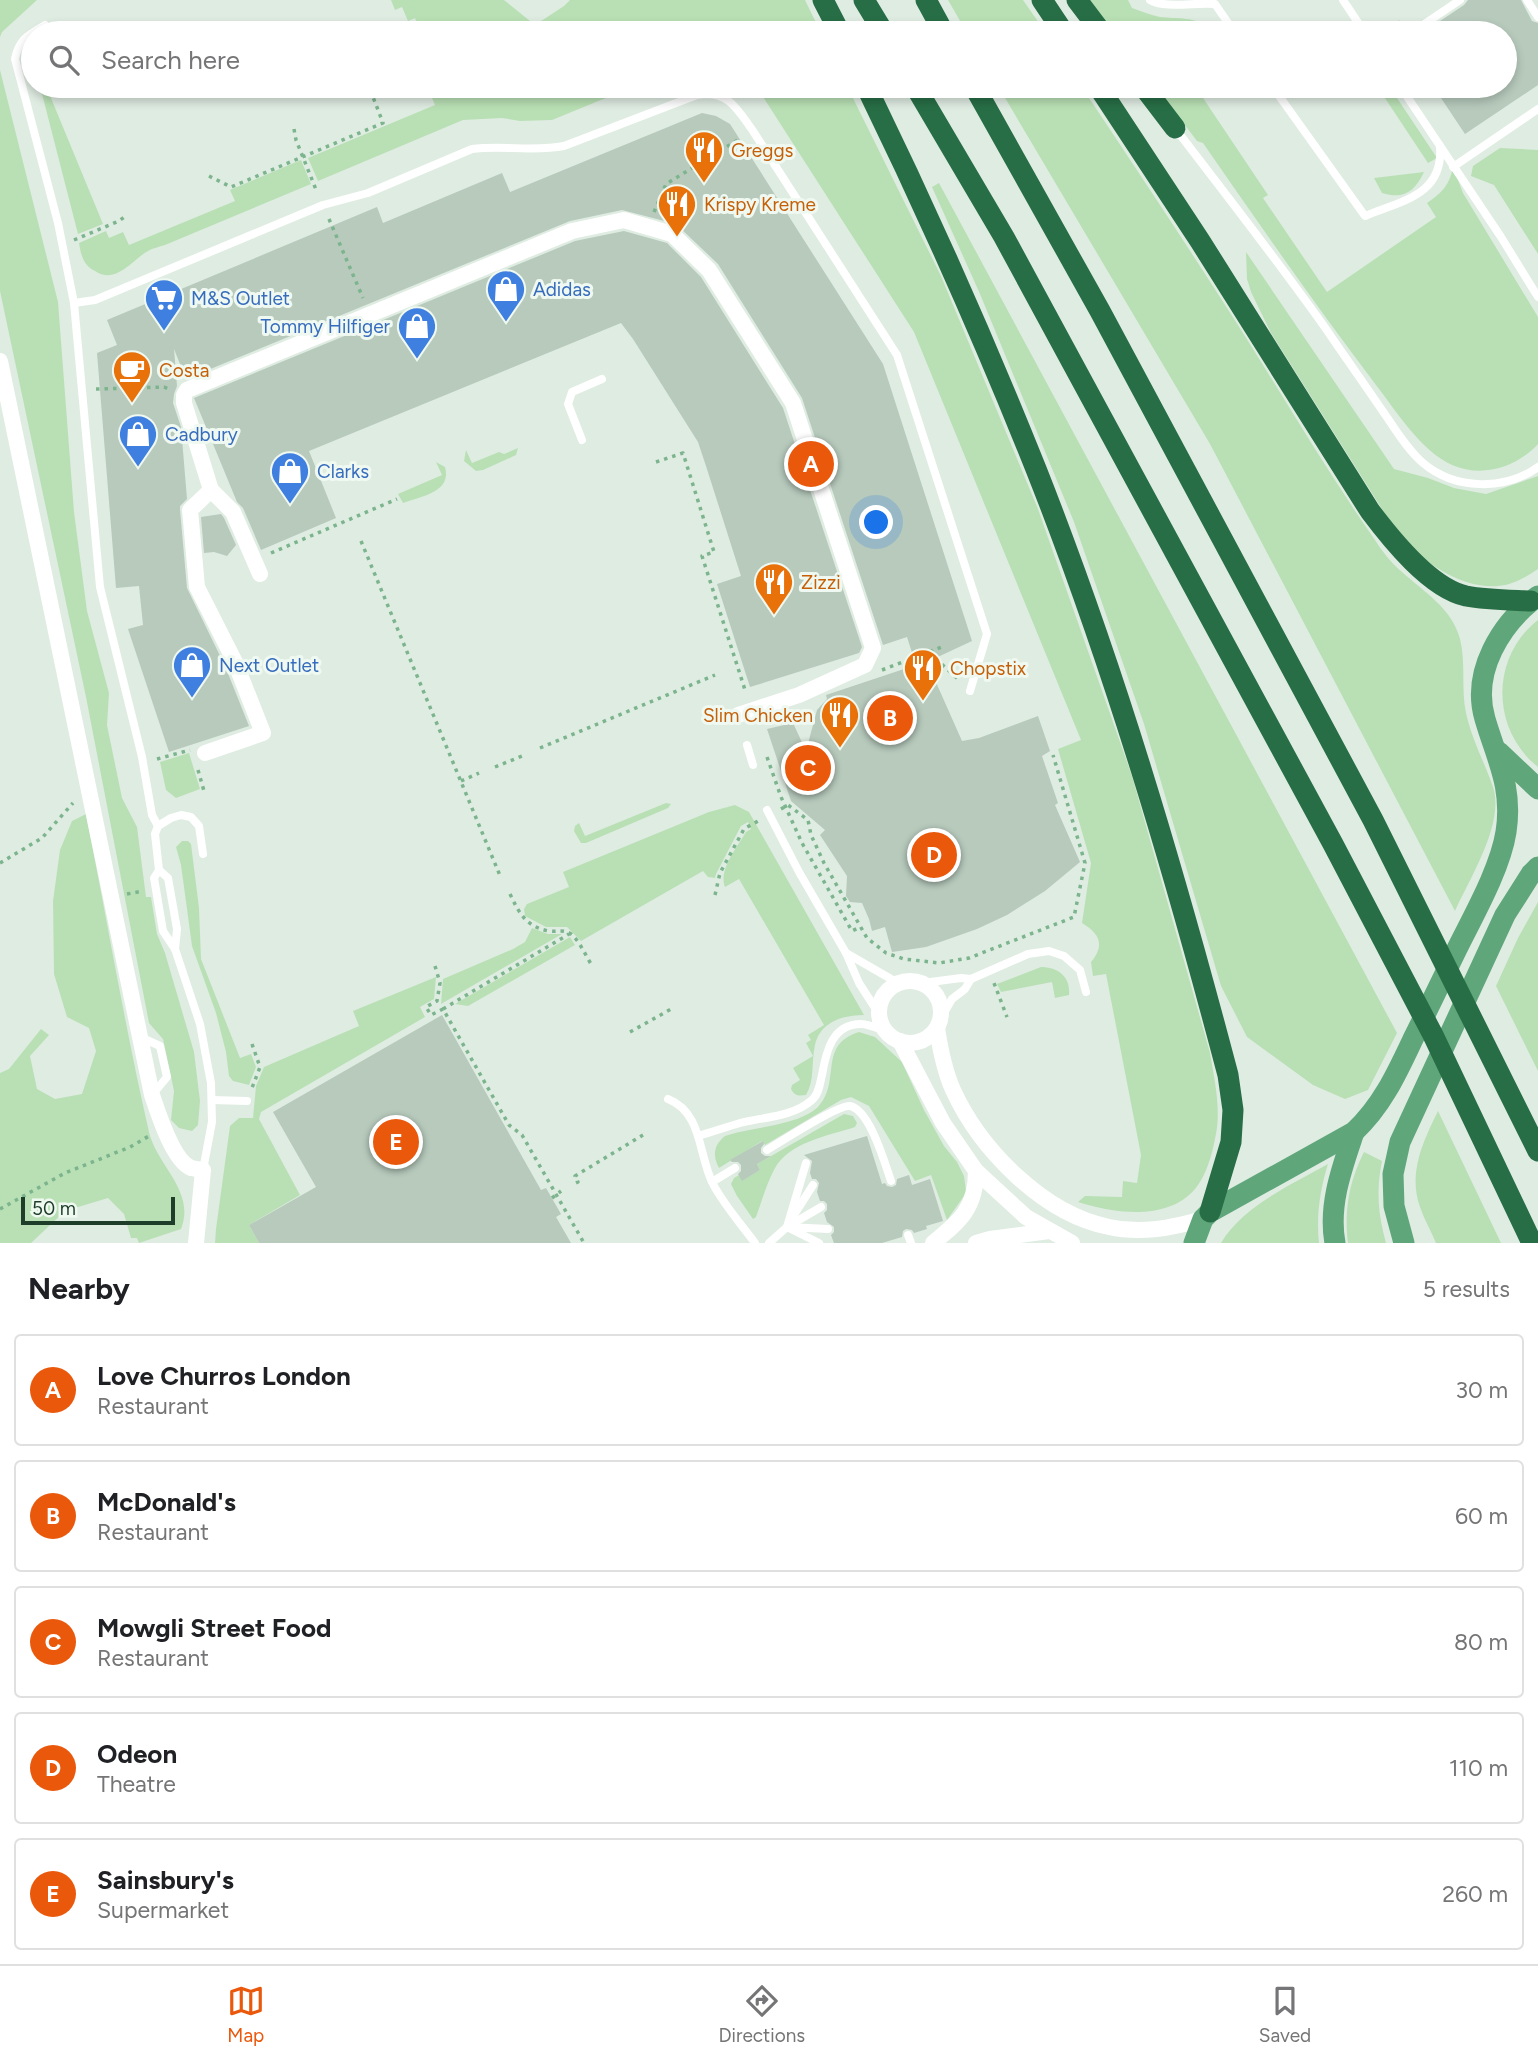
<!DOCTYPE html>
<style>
body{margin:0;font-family:Figtree,sans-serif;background:#f2f2f2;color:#202124}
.scale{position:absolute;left:21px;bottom:18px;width:154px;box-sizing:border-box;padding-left:7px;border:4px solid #1e3e2a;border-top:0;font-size:19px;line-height:24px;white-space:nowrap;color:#1e3e2a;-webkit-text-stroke:5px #f0f9f1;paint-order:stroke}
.you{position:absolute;left:877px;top:523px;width:24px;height:24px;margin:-18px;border:5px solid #fff;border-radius:50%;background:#1a73e8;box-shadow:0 0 0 10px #1a73e833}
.badge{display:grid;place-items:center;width:46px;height:46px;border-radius:50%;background:#ea580c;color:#fff;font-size:23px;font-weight:700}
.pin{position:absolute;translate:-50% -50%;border:4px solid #fff;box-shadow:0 2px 7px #0006}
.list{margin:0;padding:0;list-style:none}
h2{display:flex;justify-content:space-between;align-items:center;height:91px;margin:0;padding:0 28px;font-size:30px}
h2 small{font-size:23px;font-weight:400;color:#757577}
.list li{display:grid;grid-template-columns:46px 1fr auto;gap:21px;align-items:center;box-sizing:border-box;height:112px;margin:0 14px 14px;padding:0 14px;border:2px solid #e0e0e0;border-radius:7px}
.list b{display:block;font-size:26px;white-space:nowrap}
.list p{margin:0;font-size:23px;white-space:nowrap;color:#757577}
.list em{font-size:23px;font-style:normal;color:#757577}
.icon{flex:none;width:38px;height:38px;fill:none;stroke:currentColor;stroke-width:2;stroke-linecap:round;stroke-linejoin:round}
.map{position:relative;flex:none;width:1538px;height:1243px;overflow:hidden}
.search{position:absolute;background:#fff;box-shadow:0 4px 10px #0003;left:21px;right:21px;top:21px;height:77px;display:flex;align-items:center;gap:18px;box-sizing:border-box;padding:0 24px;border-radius:38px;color:#757577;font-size:26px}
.sheet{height:721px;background:#fff}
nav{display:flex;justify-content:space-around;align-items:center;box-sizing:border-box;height:98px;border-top:2px solid #e0e0e0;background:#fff;font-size:19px;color:#757577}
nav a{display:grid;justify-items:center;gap:4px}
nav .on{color:#ea580c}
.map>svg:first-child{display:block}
</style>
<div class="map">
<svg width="1538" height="1243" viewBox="0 0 1538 1243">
<rect width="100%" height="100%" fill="#dfece2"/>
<g fill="#b9e0b5">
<path d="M0,0H37L2,32L0,37Z"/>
<path d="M391,0H504L535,25L564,6L570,0H805L821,33H421L415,18L408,21L402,7L395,10Z"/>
<path d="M948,0H1023L1046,33H967Z"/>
<path d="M1088,0H1128L1132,8C1141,11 1151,15 1160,17C1176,19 1197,16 1208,29L1203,33H1114Z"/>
<path d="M0,70L58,302L74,512L87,611L109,693L107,725L122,798L137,827L146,897H151L157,934L165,953L194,1052L200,1101L198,1125L192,1131L179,1128L171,1120L174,1091L163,1039L149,1023L86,697L0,291Z"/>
<path d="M40,86H46L103,224L78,234Z"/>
<path d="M442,86H635L552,120L520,121L502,118L463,120L318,181L308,158L435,105L429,91Z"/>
<path d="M756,86H847L941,276L1038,509L1132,776L1210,1053C1214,1077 1220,1103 1217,1128C1214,1146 1209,1170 1198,1185C1172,1222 1115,1214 1078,1202L1085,1196L1122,1197L1123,1181L1137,1183L1141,1155L1106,974L1093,976L1091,962C1105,945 1100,934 1082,923L1091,863L1058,749L1081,740L914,332Z"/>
<path d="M998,86H1081C1127,155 1173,224 1218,294C1271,375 1319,460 1375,540C1382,551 1391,563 1402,572C1424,592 1452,608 1460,639C1466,663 1461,689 1466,713C1472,740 1484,761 1493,787C1505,823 1470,878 1455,911L1210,444Z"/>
<path d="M1155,86H1195L1268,195L1263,198L1327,292L1436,217L1427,203C1442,193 1450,184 1453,167L1463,193L1538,317V444C1516,468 1482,478 1452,465C1421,451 1396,411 1376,385C1316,306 1259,224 1203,143L1197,141Z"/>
<path d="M1377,86H1389L1437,158L1428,163Z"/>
<path d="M1500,148L1538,150V254L1494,185L1471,176L1473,166Z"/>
<path d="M301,160L311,184L165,245C159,247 153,248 148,251C132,260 116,285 95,271C83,265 81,255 79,243L106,231L109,238L123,232L129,245L235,201L230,190Z"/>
<path d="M1424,172C1415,191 1404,200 1382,193L1374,178Z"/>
<path d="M939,183L1397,1033L1368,1090L1345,1099L1313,1085L1247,1037L1221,986L1144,724L1074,522L980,294L932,187Z"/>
<path d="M1246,252L1394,469L1428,478L1454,488L1486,494L1538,476V569C1526,577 1513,585 1498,586C1460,589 1424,562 1399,536L1271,333L1251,292L1247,279Z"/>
<path d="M518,448L516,455L483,470L476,471L464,461L466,450L472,463L499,452L504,454Z"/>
<path d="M436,462L445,467C452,492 422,496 403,503L398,494L442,475Z"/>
<path d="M1538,620V767C1491,730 1490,657 1538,620Z"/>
<path d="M189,753L200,789L176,798L166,790L160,762Z"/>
<path d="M666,803L671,804L668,808L586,843H581L574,831L575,826L579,823L585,836Z"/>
<path d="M735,805L749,812L864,1015C843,1015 820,1022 815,1045C811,1063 815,1080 806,1095C798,1096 795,1096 791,1089L792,1085L800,1080L793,1068L813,1056L806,1043L811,1040L808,1035L824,1025L739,879L725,887C718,870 738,846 746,832L751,829L748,822L741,826L716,874L715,878L708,877L703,871L581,941L567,927H546L525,916L524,909L527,904L569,887L563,872L709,812Z"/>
<path d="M86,814C107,920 125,1027 149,1132C157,1166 196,1191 181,1229L139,1243L137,1238H131L124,1214L108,1198L65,1211L31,1243H0V1073L9,1069L41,1029L49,1035L30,1056L37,1089L55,1099L82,1094L96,1051L89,1028L67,1017L54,974L53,901L60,850L72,821Z"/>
<path d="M182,841H188L191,844L199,908L201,959L240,1058L251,1054L256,1067L249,1085L233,1081L229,1076L226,1052L216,1013L192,946L181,865L176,847Z"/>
<path d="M1538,902V1071L1496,986L1518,938Z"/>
<path d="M532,928L548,934H562L441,1004L443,979L513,949L525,942Z"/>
<path d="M570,937L575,945L468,1006L455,1004Z"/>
<path d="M1041,967C1058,967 1071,977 1069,995L1055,998L1052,982L1001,992L997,984Z"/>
<path d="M436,977L434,999L420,1007L425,1017L261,1112L259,1119L300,1195L249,1225L259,1243H215L216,1229L230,1126L239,1118H253L256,1086L264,1067L359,1026L353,1011Z"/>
<path d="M859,1032L875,1037L902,1062L924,1110L944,1146L957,1162L964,1176L966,1191L964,1196L947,1220L931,1175L915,1181L869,1106L851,1097L841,1100L765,1145L762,1141L719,1168C712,1155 714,1145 725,1136C751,1127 798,1126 818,1107C842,1081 817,1045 859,1032Z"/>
<path d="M1438,1111L1501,1243H1436C1431,1231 1424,1219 1420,1207C1408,1172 1423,1142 1438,1111Z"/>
<path d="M844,1114L853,1116L857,1123L855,1127C828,1136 788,1142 774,1170C766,1185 762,1201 756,1217L753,1219L737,1196L731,1184L734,1178L739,1175L743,1180L760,1170L757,1164Z"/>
<path d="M1364,1152L1382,1161C1376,1190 1378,1214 1386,1243H1348C1344,1210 1349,1182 1364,1152Z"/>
<path d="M1328,1164C1320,1190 1316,1216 1319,1243H1221C1242,1207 1292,1184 1328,1164Z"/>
</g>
<g fill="#b7cabc">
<path d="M1468,0H1521L1532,21L1538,23V85L1465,134L1433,86H1505V33H1422L1464,5Z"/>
<path d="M702,113L716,116L730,124L883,364L972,641L927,662L962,741L979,738L1038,716L1050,751L1042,756L1058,803L1055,805L1080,862L1045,891L1007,915L977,929L926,947L892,952L885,927L872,931L869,919L862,903L850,902L846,896L847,876L820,835L825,830L791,801L767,729L793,723L806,751L817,710L827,699L826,695L916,665L907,637L883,645L802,398L718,264L676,224L622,210L570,221L186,379L174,349L177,386L174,394L173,403L181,427L187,499L180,506V510L187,588L225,666L249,726L169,752L128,629L143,625L139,586L116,588L97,353L117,345L107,320L377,207L383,223L502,173L510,192Z"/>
<path d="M624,231L667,243L701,277L783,408L862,647L859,653L750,687L717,584L741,576L706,466L698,442L633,339L621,323L309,451L336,518L261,550L243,508L237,502L194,398L575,241Z"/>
<path d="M221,514L224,518L236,545L227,556L214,552L204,553L201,517Z"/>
<path d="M442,1015L541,1190L546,1188L561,1214L556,1217L571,1243H259L249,1225L316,1187L273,1112Z"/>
<path d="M867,1136L882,1184L885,1183L887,1186L892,1187L896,1185L897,1179L909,1175L912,1185L930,1179L943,1221L926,1226L927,1229L914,1233L912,1230L906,1229L903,1231L902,1237L882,1243H834L831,1235L834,1232V1227L827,1222L824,1213L827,1210V1204L824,1201H820L817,1192L819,1183L816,1179H812L810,1173L812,1161L804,1155Z"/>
<path d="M763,1141L764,1144L761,1148V1153L765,1156H771L757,1164L760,1170L742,1181L738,1174L741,1171V1165L738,1162H732L730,1160Z"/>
</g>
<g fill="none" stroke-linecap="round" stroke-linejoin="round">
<g stroke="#7cb48e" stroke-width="3.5" stroke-dasharray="3.5 5" stroke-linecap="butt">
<path d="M1379,28L1382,33L1400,22"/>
<path d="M294,129L296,140L317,192"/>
<path d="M209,176L231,187L383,123L373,97"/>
<path d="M654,212L666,184L741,138"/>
<path d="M329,219L363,298"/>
<path d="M74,240L119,221L127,215"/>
<path d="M96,389L164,387L169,389"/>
<path d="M656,462L683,453L714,552L702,556L746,693"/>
<path d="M361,541L501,878"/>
<path d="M271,553L397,499"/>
<path d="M932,651L935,658L959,680"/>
<path d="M882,670L942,647"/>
<path d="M540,748L715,675"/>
<path d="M767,757L781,797L802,843L852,931L860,927"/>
<path d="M157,759L190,750"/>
<path d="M495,767L522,756"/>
<path d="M198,770L204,791"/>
<path d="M461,781L479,773"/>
<path d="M781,809L788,805L808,820L811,835L824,863L867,938L886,953L904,959L939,963L969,958L1074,917L1085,863L1053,755"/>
<path d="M0,863L42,838L73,803"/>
<path d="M127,894L143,891"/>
<path d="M510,894C519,913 526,927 549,931C557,932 564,929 571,934C580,941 586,957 593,967"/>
<path d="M715,895L720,873L744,829L758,821"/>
<path d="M435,966L440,983L437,1001L426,1007L431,1015L443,1009L509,1125L522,1135L584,1243"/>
<path d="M994,983L1007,1017"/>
<path d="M443,1009L569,934"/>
<path d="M630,1032L673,1008"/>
<path d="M252,1044L260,1067L252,1088"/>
<path d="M576,1183L578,1182L575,1176L643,1135"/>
<path d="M552,1198L561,1191"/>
<path d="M0,1209L65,1173L130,1147L149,1136"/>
</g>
<g stroke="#fff" stroke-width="8">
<path d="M1150,0C1165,9 1196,2 1215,4L1235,33"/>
<path d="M1343,0L1365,33"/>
<path d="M1527,0L1538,17"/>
<path d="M45,25C28,35 19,39 15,59L58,223L74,303L100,587L142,757L152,815L158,826"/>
<path d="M1411,33L1460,0"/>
<path d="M1272,86L1365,216C1400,201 1444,196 1440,146"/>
<path d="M1400,86L1501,237L1538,297"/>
<path d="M1175,128C1226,195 1278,261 1326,329C1345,357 1365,385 1384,413C1396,430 1407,449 1423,463C1455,490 1505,491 1538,467"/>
<path d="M1453,167L1538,109"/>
<path d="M74,303L95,300L323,205L368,193L472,149C503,145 534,152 564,146L697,95C729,90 737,109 753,131L897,355L987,634L970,691"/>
<path d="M582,440L568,404L572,392L602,379"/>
<path d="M747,745L753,765"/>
<path d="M767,810L799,872L846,953L859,983L879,1014"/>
<path d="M159,870L168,878L177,929L175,949"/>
<path d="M846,953L898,983"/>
<path d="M923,983L961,978L971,979L1028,954L1049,951L1064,956L1080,970L1086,992"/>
<path d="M941,1018L952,999L965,989L971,979"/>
<path d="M140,1037L160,1046L167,1077L152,1095"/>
<path d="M668,1099C703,1113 698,1155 713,1184C724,1205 741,1224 755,1243"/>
<path d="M212,1100L247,1101"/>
<path d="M698,1136C712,1132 726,1127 740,1123C763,1117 793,1117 812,1100C819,1094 820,1083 822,1075C826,1052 832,1024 861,1024C869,1024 879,1029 887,1032"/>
<path d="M767,1150C780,1142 839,1104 850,1106C870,1110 885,1164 891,1181"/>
<path d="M203,1170L212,1122L211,1083L200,1024L175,949L163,931L154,878L159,870L155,834L158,826L171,818L181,815L191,817L199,826L203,854"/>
<path d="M712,1182L735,1168"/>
<path d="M792,1218L813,1185"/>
<path d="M787,1227L806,1163"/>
<path d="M787,1227L828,1229"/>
<path d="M789,1228L819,1243"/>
<path d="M908,1235L911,1243"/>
<path d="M769,1243L787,1227L821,1207"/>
</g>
<g stroke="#fff" stroke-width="16">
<path d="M0,361L152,1095C158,1113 173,1161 191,1168C193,1168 201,1170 203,1170L196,1243"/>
<path d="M260,574L233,512L211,490L184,403V395L187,390L572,231L624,220L672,234L709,270L793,403L873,648L865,665L799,695L738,715"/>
<path d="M205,753L263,733L235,662L197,587L190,510L211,490"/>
<circle cx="910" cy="1012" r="31"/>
<path d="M937,1028C940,1048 944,1070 953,1090C980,1149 1043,1214 1109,1227C1141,1234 1172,1228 1203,1219"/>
<path d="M900,1041L943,1123L976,1171L1026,1217L1072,1243"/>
<path d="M933,1243C960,1221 976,1208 976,1171"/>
<path d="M976,1243L990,1239L1049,1231"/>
</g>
<g stroke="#5fa77a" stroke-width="21">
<path d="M1499,752L1538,789"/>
<path d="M1194,1243L1203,1219L1210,1212L1354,1132C1382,1106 1397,1073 1413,1039C1427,1011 1441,982 1455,953C1472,918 1500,870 1506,832C1513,787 1497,760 1485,719C1471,672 1501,623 1538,596"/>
<path d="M1335,1243C1328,1205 1342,1168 1354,1132"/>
<path d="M1404,1243L1394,1206L1393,1174L1400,1142L1505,915L1531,874L1538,867"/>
</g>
<g stroke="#276e46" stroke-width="21">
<path d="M823,0L840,33"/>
<path d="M864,0L884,33"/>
<path d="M926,0L944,33"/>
<path d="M1042,0L1064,33"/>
<path d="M1077,0L1102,33"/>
<path d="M866,86C927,211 984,339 1036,469C1114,666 1174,870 1228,1075L1233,1110L1231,1142L1210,1212"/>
<path d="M915,86L1004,237L1333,844L1433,1035L1532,1243"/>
<path d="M974,86L1100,311L1373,820L1538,1151"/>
<path d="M1098,86L1200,241L1370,511C1391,539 1430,588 1466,596C1487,600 1510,600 1531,601"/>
<path d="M1143,86L1175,128"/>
</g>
</g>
<defs>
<g id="restaurant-pin" transform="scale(2.0125)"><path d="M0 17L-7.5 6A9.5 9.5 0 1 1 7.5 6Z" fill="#e8710a" stroke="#f0f9f1"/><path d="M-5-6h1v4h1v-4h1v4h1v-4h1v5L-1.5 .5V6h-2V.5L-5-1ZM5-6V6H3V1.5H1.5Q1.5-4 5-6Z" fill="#fff"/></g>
<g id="shop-pin" transform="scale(2.0125)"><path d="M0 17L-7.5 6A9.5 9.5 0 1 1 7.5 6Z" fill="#3f7fe0" stroke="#f0f9f1"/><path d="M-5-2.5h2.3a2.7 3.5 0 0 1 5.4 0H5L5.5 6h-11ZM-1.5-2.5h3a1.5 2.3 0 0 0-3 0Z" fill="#fff"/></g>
<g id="supermarket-pin" transform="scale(2.0125)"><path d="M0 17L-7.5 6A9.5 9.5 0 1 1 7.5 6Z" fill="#3f7fe0" stroke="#f0f9f1"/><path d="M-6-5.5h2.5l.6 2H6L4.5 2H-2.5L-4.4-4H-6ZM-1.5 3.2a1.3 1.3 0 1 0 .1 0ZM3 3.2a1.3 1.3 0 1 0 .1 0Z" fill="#fff"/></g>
<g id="cafe-pin" transform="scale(2.0125)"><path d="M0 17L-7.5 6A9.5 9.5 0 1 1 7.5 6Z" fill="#e8710a" stroke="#f0f9f1"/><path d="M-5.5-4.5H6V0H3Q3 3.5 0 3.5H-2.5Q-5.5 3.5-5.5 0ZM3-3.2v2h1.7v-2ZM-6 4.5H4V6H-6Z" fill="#fff"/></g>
</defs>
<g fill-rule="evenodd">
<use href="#restaurant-pin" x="704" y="150"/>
<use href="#restaurant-pin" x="677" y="204"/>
<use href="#shop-pin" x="506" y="289"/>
<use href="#supermarket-pin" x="164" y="298"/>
<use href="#shop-pin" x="417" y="326"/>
<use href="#cafe-pin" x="132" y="370"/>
<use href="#shop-pin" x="138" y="434"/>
<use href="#shop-pin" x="290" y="471"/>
<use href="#restaurant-pin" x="774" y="582"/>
<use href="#shop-pin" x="192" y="665"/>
<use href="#restaurant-pin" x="923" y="668"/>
<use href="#restaurant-pin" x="840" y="715"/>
</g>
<g text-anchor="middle" stroke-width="6" stroke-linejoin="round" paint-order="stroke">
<g font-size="19" fill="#c56008" stroke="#f0f9f1" text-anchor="start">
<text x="731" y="157">Greggs</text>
<text x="704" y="211">Krispy Kreme</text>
<text x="159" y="377">Costa</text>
<text x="801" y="589">Zizzi</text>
<text x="950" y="675">Chopstix</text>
<text x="813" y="722" text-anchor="end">Slim Chicken</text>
</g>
<g font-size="19" fill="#366cbe" stroke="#f0f9f1" text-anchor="start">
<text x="533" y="296">Adidas</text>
<text x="191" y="305">M&amp;S Outlet</text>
<text x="390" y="333" text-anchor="end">Tommy Hilfiger</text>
<text x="165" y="441">Cadbury</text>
<text x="317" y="478">Clarks</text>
<text x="219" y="672">Next Outlet</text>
</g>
</g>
</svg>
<div class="scale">50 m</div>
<div class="you"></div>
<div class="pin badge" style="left:811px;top:464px">A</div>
<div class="pin badge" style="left:890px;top:718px">B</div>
<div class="pin badge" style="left:808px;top:768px">C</div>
<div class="pin badge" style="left:934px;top:855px">D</div>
<div class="pin badge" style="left:396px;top:1142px">E</div>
<div class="search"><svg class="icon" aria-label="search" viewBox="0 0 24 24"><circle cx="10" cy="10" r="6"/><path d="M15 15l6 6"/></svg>Search here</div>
</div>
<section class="sheet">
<h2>Nearby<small>5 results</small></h2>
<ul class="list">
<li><span class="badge">A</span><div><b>Love Churros London</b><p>Restaurant</p></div><em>30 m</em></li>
<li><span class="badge">B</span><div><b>McDonald's</b><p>Restaurant</p></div><em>60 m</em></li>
<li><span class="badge">C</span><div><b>Mowgli Street Food</b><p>Restaurant</p></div><em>80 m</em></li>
<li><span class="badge">D</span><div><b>Odeon</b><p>Theatre</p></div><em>110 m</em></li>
<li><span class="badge">E</span><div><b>Sainsbury's</b><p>Supermarket</p></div><em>260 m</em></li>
</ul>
</section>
<nav>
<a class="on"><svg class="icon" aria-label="map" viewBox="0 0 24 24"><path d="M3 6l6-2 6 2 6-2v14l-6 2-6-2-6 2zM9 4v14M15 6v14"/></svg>Map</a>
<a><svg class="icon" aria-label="directions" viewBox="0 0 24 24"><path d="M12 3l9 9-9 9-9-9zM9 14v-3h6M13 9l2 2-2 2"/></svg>Directions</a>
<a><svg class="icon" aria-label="saved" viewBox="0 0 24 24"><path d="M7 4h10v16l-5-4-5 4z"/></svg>Saved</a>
</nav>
